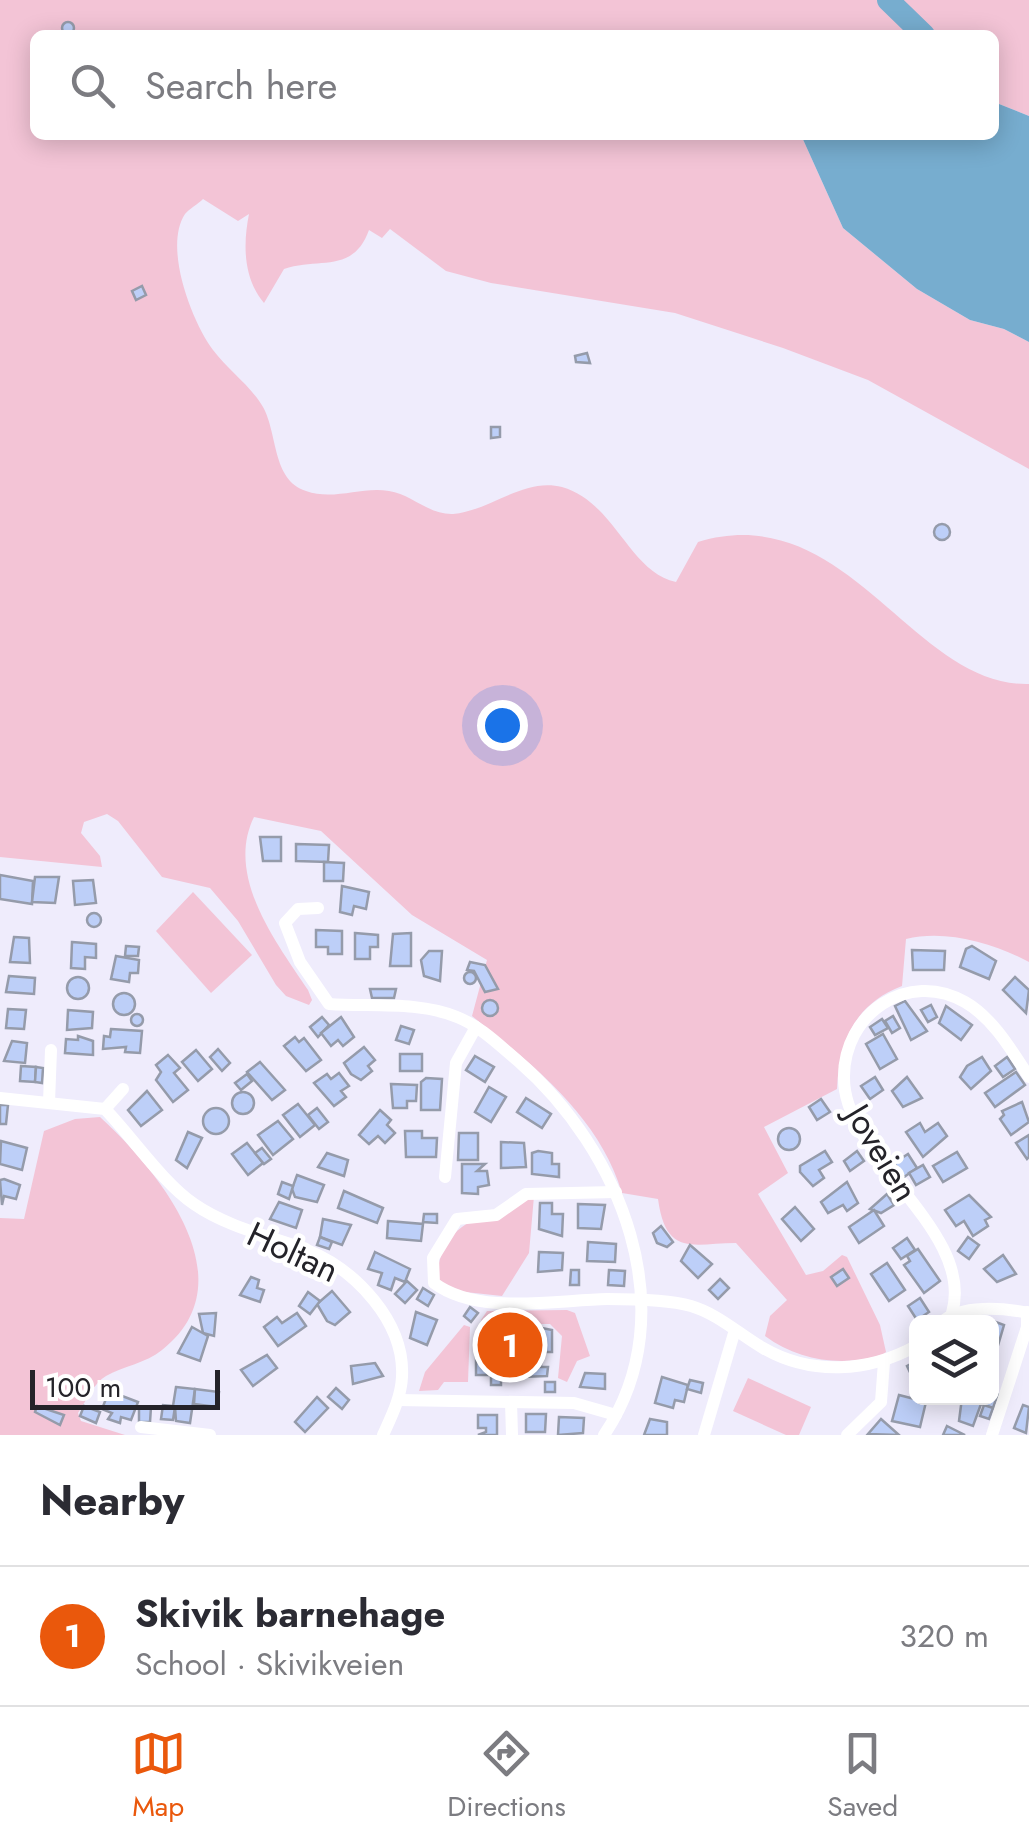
<!DOCTYPE html>
<meta charset="utf-8">
<style>
body{margin:0;font-family:Jost,sans-serif;background:#f7f7f7;color:#2b2b33}
.controls{position:absolute;right:30px;bottom:30px;display:grid;overflow:hidden;border-radius:15px;box-shadow:0 5px 25px #0003}
.controls button{width:90px;height:90px;display:grid;place-items:center;padding:0;border:0;border-bottom:2px solid #e1e1e2;background:#fff;color:#2b2b33;font:50px sans-serif}
.scale{position:absolute;left:30px;bottom:25px;width:190px;box-sizing:border-box;padding-left:10px;border:5px solid #242329;border-top:0;font-size:28px;line-height:35px;white-space:nowrap;color:#242329;-webkit-text-stroke:8px #fff;paint-order:stroke}
.you{position:absolute;left:502px;top:725px;width:35px;height:35px;margin:-25px;border:8px solid #fff;border-radius:50%;background:#1a73e8;box-shadow:0 0 0 15px #1a73e833}
.badge{display:grid;place-items:center;width:65px;height:65px;border-radius:50%;background:#ea580c;color:#fff;font-size:32px;font-weight:700}
.pin{position:absolute;translate:-50% -50%;border:5px solid #fff;box-shadow:0 2px 10px #0006}
.list{margin:0;padding:0;list-style:none}
h2{display:flex;justify-content:space-between;align-items:center;height:130px;margin:0;padding:0 40px;font-size:42px}
h2 small{font-size:32px;font-weight:400;color:#7c7c81}
.list li{display:grid;grid-template-columns:65px 1fr auto;gap:30px;align-items:center;box-sizing:border-box;height:140px;padding:0 40px;border-top:2px solid #e1e1e2}
.list b{display:block;font-size:38px;white-space:nowrap}
.list p{margin:0;font-size:32px;white-space:nowrap;color:#7c7c81}
.list em{font-size:32px;font-style:normal;color:#7c7c81}
.icon{flex:none;width:55px;height:55px;fill:none;stroke:currentColor;stroke-width:2;stroke-linecap:round;stroke-linejoin:round}
.map{position:relative;flex:none;width:1029px;height:1435px;overflow:hidden}
.search{position:absolute;background:#fff;box-shadow:0 5px 25px #0003;left:30px;right:30px;top:30px;height:110px;display:flex;align-items:center;gap:25px;box-sizing:border-box;padding:0 35px;border-radius:15px;color:#7c7c81;font-size:38px}
.sheet{height:270px;background:#fff}
nav{display:flex;justify-content:space-around;align-items:center;box-sizing:border-box;height:140px;border-top:2px solid #e1e1e2;background:#fff;font-size:28px;color:#7c7c81}
nav a{display:grid;justify-items:center;gap:5px}
nav .on{color:#ea580c}
.map>svg:first-child{display:block}
</style>
<div class="map">
<svg width="1029" height="1435" viewBox="0 0 1029 1435">
<rect width="100%" height="100%" fill="#efecfc"/>
<g fill="#f3c4d6">
<path d="M0,0H1029V116L994,102V35H35V135H801L843,228L917,289L970,320L1004,329L1029,342V469L868,380L783,348L675,313L491,283L446,271L390,229L382,238L369,230C353,274 320,257 284,269L264,303C243,278 243,244 249,214L238,221L203,199C198,204 189,209 185,214C163,247 192,322 213,350C228,370 251,386 263,407C278,434 272,480 306,491C334,501 362,486 389,491C411,494 429,515 453,514C490,511 524,477 562,487C615,502 629,572 676,582L698,542C848,497 912,687 1029,684V962C994,943 945,929 906,939L902,986C855,1004 839,1041 837,1089L764,1127L788,1173L758,1194L806,1275L823,1271L842,1255L847,1257L880,1325L886,1352L882,1355C842,1367 799,1361 765,1336L770,1316L787,1300L736,1243C694,1243 666,1258 658,1199L622,1193C599,1116 532,1064 472,1016L487,960L412,915L321,831L254,817C225,876 276,942 308,990L312,1000L309,1005L286,996L276,985L238,921L210,888L162,877L118,821L107,814L84,822L81,833L100,856L102,867L0,857Z"/>
<path d="M193,892L252,955L211,993L156,931Z"/>
<path d="M100,1117C158,1170 250,1281 162,1350C146,1363 124,1366 106,1376C94,1383 86,1401 78,1413L81,1421L125,1435H0V1218L24,1219L44,1131L75,1119Z"/>
<path d="M534,1196L529,1253L502,1296L456,1291L437,1282C438,1220 486,1215 534,1196Z"/>
<path d="M567,1310L575,1313L590,1356L577,1361L567,1382L558,1378L562,1336L550,1324H485L481,1320L487,1311Z"/>
<path d="M464,1325L470,1327L468,1382H444L438,1390L419,1391L425,1372Z"/>
<path d="M748,1378L811,1407L799,1435H786L733,1411Z"/>
</g>
<path fill="#77adcf" d="M994,102L1029,116V342L1004,329L970,320L917,289L843,228L801,135H994Z"/>
<g fill="none" stroke-linecap="round" stroke-linejoin="round">
<path stroke="#77adcf" stroke-width="22" d="M888,0L924,35"/>
</g>
<g fill="#bdcff8" stroke="#959baa" stroke-width="2.5">
<circle cx="68" cy="28" r="6"/>
<path d="M142,286L146,295L136,300L132,291Z"/>
<path d="M587,353L590,363L576,362L575,356Z"/>
<path d="M491,427H500V437L491,438Z"/>
<circle cx="942" cy="532" r="8"/>
<path d="M260,837H281V861H263Z"/>
<path d="M296,844L329,845L328,862L296,861Z"/>
<path d="M324,862L344,863L343,881H324Z"/>
<path d="M0,875L33,881L32,904L0,899Z"/>
<path d="M35,877H59L55,903L32,902Z"/>
<path d="M93,880L96,903L75,905L73,881Z"/>
<path d="M342,886L369,892L366,909L354,906L352,915L340,912Z"/>
<circle cx="94" cy="920" r="7"/>
<path d="M316,930L342,931V954H328V947H316Z"/>
<path d="M355,933L378,935V947H370V959H355Z"/>
<path d="M411,933V966H390L393,934Z"/>
<path d="M14,937L29,938L30,963L10,962Z"/>
<path d="M72,942L96,944V958L85,957V969L71,968Z"/>
<path d="M126,946L139,947L138,956H125Z"/>
<path d="M972,946L996,961L989,979L960,967L966,949Z"/>
<path d="M912,950L945,951L944,970H913Z"/>
<path d="M429,951H442L440,981L424,976L421,960Z"/>
<path d="M116,956L139,960L138,973H130L129,982L111,979Z"/>
<path d="M470,962L485,965L498,989L485,992L474,971L467,970Z"/>
<circle cx="470" cy="978" r="6"/>
<path d="M9,976L35,978L34,994L6,992Z"/>
<path d="M1015,977L1029,990L1026,1013L1003,990Z"/>
<circle cx="78" cy="988" r="11"/>
<path d="M370,989H396L394,998H372Z"/>
<circle cx="124" cy="1004" r="11"/>
<circle cx="490" cy="1008" r="8"/>
<path d="M905,1001L927,1031L911,1040L895,1006Z"/>
<path d="M931,1005L937,1017L928,1022L921,1010Z"/>
<path d="M946,1006L972,1025L961,1040L939,1023Z"/>
<path d="M8,1009L26,1010L24,1029L6,1028Z"/>
<path d="M68,1010L93,1012L92,1028L67,1030Z"/>
<circle cx="137" cy="1020" r="6"/>
<path d="M893,1016L900,1028L892,1033L885,1021Z"/>
<path d="M322,1017L329,1025L318,1037L310,1027Z"/>
<path d="M341,1017L354,1037L343,1046L338,1040L331,1046L321,1033Z"/>
<path d="M882,1019L888,1028L875,1035L870,1027Z"/>
<path d="M401,1026L414,1030L409,1044L396,1040Z"/>
<path d="M111,1029L142,1031L140,1053L125,1052L126,1047L103,1049L104,1036L110,1037Z"/>
<path d="M883,1034L897,1059L880,1069L866,1044Z"/>
<path d="M78,1036L93,1041V1055L65,1053L66,1039L78,1040Z"/>
<path d="M295,1037L299,1042L304,1038L321,1060L306,1071L284,1046Z"/>
<path d="M12,1041L27,1043L25,1063L4,1061Z"/>
<path d="M364,1047L375,1060L368,1066L372,1071L361,1080L351,1074L344,1063Z"/>
<path d="M218,1049L230,1063L222,1071L210,1057Z"/>
<path d="M196,1050L212,1069L198,1081L182,1062Z"/>
<rect x="400" y="1054" width="22" height="17"/>
<path d="M168,1055L180,1068L174,1073L188,1090L173,1102L156,1080L161,1072L156,1065Z"/>
<path d="M475,1056L494,1067L485,1082L466,1070Z"/>
<path d="M982,1057L991,1071L971,1089L960,1077L967,1066Z"/>
<path d="M1007,1057L1015,1069L1003,1077L995,1066Z"/>
<path d="M260,1062L285,1090L272,1100L247,1072Z"/>
<path d="M21,1066L36,1067L35,1082L20,1081Z"/>
<path d="M36,1067L43,1068L42,1083L35,1082Z"/>
<path d="M1016,1072L1025,1085L995,1107L985,1093Z"/>
<path d="M339,1073L349,1086L341,1091L346,1097L334,1106L314,1083L327,1074L331,1079Z"/>
<path d="M247,1074L252,1081L241,1090L235,1083Z"/>
<path d="M875,1077L883,1090L870,1099L861,1086Z"/>
<path d="M907,1077L922,1098L903,1107L892,1091Z"/>
<path d="M426,1078L442,1079L440,1110H421V1082Z"/>
<path d="M391,1084L417,1085L416,1101H407V1108H393Z"/>
<path d="M489,1087L506,1097L491,1122L475,1112Z"/>
<path d="M147,1091L162,1110L141,1126L128,1110Z"/>
<circle cx="243" cy="1103" r="11"/>
<path d="M526,1098L551,1114L542,1128L517,1112Z"/>
<path d="M821,1099L830,1112L817,1120L809,1107Z"/>
<path d="M1022,1102L1029,1122L1011,1135L1000,1119L1004,1115L1002,1111Z"/>
<path d="M298,1104L315,1125L300,1137L283,1115Z"/>
<path d="M0,1105H8L6,1124H0Z"/>
<circle cx="216" cy="1121" r="13"/>
<path d="M317,1108L328,1122L319,1129L308,1115Z"/>
<path d="M380,1110L391,1120L387,1125L395,1133L385,1143L378,1136L369,1144L359,1135Z"/>
<path d="M278,1121L293,1139L273,1155L258,1135Z"/>
<path d="M920,1123L925,1132L938,1123L947,1136L923,1157L906,1132Z"/>
<circle cx="789" cy="1139" r="11"/>
<path d="M405,1131H422V1138H437L436,1157H406Z"/>
<path d="M188,1132L202,1138L187,1168L176,1160Z"/>
<path d="M459,1133H478V1160H458Z"/>
<path d="M1029,1135V1157L1027,1159L1016,1143Z"/>
<path d="M1,1141L27,1148L22,1170L0,1164Z"/>
<path d="M501,1142L524,1143L526,1167L501,1168Z"/>
<path d="M247,1143L263,1163L248,1175L232,1154Z"/>
<path d="M262,1148L271,1159L264,1164L255,1153Z"/>
<path d="M538,1151L552,1153V1164H559V1177L532,1174V1153Z"/>
<path d="M825,1151L832,1162L819,1170L824,1178L813,1186L800,1172V1166Z"/>
<path d="M857,1151L864,1161L850,1171L844,1161Z"/>
<path d="M957,1152L967,1168L943,1182L933,1166Z"/>
<path d="M327,1153L348,1160L344,1176L318,1167Z"/>
<path d="M908,1154L917,1168L904,1177L894,1163Z"/>
<path d="M462,1164H485L477,1171H487L489,1185L478,1187V1194L462,1193Z"/>
<path d="M923,1165L930,1177L916,1185L909,1173Z"/>
<path d="M297,1175L324,1185L317,1202L295,1197L292,1189Z"/>
<path d="M4,1179L20,1185L16,1199L4,1196L2,1205L0,1180Z"/>
<path d="M282,1182L293,1186L289,1199L278,1194Z"/>
<path d="M847,1182L858,1203L847,1211L843,1205L828,1213L821,1202Z"/>
<path d="M344,1191L383,1208L377,1223L338,1208Z"/>
<path d="M887,1194L894,1205L881,1213L870,1209Z"/>
<path d="M969,1195L991,1217L985,1220L988,1226L973,1236L964,1221L956,1226L945,1210Z"/>
<path d="M279,1202L302,1210L296,1228L270,1219Z"/>
<path d="M540,1203H552V1214H563L562,1236L539,1229Z"/>
<path d="M578,1204L605,1205L601,1229L578,1228Z"/>
<path d="M795,1207L814,1229L801,1241L782,1219Z"/>
<path d="M874,1210L884,1226L859,1243L849,1227Z"/>
<path d="M424,1214H437V1223L423,1222Z"/>
<path d="M323,1219L351,1225L342,1245L320,1237Z"/>
<path d="M388,1221L423,1224L421,1241L387,1238Z"/>
<path d="M661,1226L673,1242L667,1247L657,1243L653,1233Z"/>
<path d="M320,1237L332,1242L329,1249L317,1245Z"/>
<path d="M968,1237L979,1245L969,1259L958,1251Z"/>
<path d="M907,1238L915,1250L901,1259L893,1248Z"/>
<path d="M588,1242L616,1244L615,1262L587,1261Z"/>
<path d="M690,1245L712,1264L698,1278L681,1261Z"/>
<path d="M918,1249L940,1281L924,1293L904,1265L910,1261L907,1256Z"/>
<path d="M375,1252L410,1269L405,1282L395,1278L391,1290L378,1285L382,1273L368,1269Z"/>
<path d="M539,1252L563,1253L562,1270L538,1272Z"/>
<path d="M1003,1255L1016,1274L997,1282L984,1269Z"/>
<path d="M887,1263L905,1290L889,1301L871,1274Z"/>
<path d="M843,1269L849,1278L837,1286L831,1277Z"/>
<path d="M571,1270H579V1285H570Z"/>
<path d="M609,1270L625,1271L624,1286L608,1285Z"/>
<path d="M251,1277L259,1280L257,1288L264,1290L260,1302L240,1295Z"/>
<path d="M720,1279L729,1288L718,1299L709,1290Z"/>
<path d="M407,1281L417,1290L405,1303L395,1294Z"/>
<path d="M423,1288L434,1295L428,1306L417,1299Z"/>
<path d="M332,1291L350,1312L335,1325L327,1321L317,1304Z"/>
<path d="M308,1292L320,1301L310,1314L299,1306Z"/>
<path d="M920,1298L929,1312L917,1320L908,1306Z"/>
<path d="M470,1307L478,1313L471,1322L464,1316Z"/>
<path d="M416,1312L437,1320L427,1345L410,1338Z"/>
<path d="M216,1313L214,1336L203,1333L199,1314Z"/>
<path d="M297,1313L306,1326L278,1346L264,1327L277,1317L282,1323Z"/>
<path d="M993,1321L1004,1325L994,1359L992,1358Z"/>
<path d="M527,1325L552,1330V1352H541V1367H548L547,1376L521,1377L522,1357H499V1334L526,1337Z"/>
<path d="M192,1327L208,1336L200,1361L178,1353Z"/>
<path d="M492,1329H501V1385H491V1375H476V1338L492,1339Z"/>
<path d="M267,1355L277,1368L253,1386L241,1370Z"/>
<path d="M916,1361V1385L907,1366Z"/>
<path d="M375,1363L383,1376L353,1384L351,1366Z"/>
<path d="M585,1373L605,1374V1389L580,1387Z"/>
<path d="M662,1377L688,1385L684,1402L675,1400L673,1408L655,1403Z"/>
<path d="M690,1380L703,1383L701,1393L687,1389Z"/>
<rect x="545" y="1382" width="10" height="10"/>
<path d="M176,1387L195,1389L190,1423L176,1421L175,1407L173,1420L161,1419L163,1405L173,1406Z"/>
<path d="M336,1388L349,1400L342,1409L328,1397Z"/>
<path d="M195,1389L219,1392L217,1407L194,1404Z"/>
<path d="M109,1391L138,1402L131,1420L121,1417L120,1423L108,1419L112,1413L102,1409Z"/>
<path d="M992,1392L998,1394L993,1408L981,1404L983,1398H992Z"/>
<path d="M899,1395L926,1402L920,1427L892,1421Z"/>
<path d="M317,1397L328,1408L305,1432L295,1422Z"/>
<path d="M962,1398L981,1404L973,1426L959,1421Z"/>
<path d="M984,1405L993,1408L989,1419L980,1416Z"/>
<path d="M1023,1405L1029,1407L1026,1433L1014,1428Z"/>
<path d="M37,1406L64,1415L60,1425L35,1412Z"/>
<path d="M84,1406L100,1412L96,1423L80,1416Z"/>
<path d="M139,1407H151L150,1422H139Z"/>
<path d="M526,1414H546L545,1432H526Z"/>
<path d="M478,1415H497V1435H478L486,1432V1428H478Z"/>
<path d="M559,1417L584,1418L583,1433L558,1435Z"/>
<path d="M650,1419L667,1422V1435H644Z"/>
<path d="M881,1419L899,1435L868,1434Z"/>
<path d="M947,1426L965,1435H943Z"/>
</g>
<g fill="none" stroke-linecap="round" stroke-linejoin="round">
<g stroke="#fff" stroke-width="12">
<path d="M318,908L298,909L285,923L300,962L329,1004C369,1007 419,1001 457,1017C480,1026 499,1045 518,1061C620,1149 687,1312 604,1435"/>
<path d="M0,1098L105,1109C132,1137 163,1183 194,1204C227,1227 269,1236 307,1250C356,1270 405,1322 402,1377C401,1398 391,1417 383,1435"/>
<path d="M49,1102L51,1050"/>
<path d="M105,1109L123,1089"/>
<path d="M445,1177L456,1063L476,1027"/>
<path d="M616,1192L526,1194L496,1215L457,1219L433,1258L434,1283C478,1316 555,1300 607,1299C629,1299 670,1300 691,1306C718,1314 739,1334 763,1348C811,1376 869,1372 916,1346"/>
<path d="M952,1313C976,1231 844,1159 844,1078C843,1014 908,969 965,1002C993,1018 1012,1051 1029,1077"/>
<path d="M942,1322C961,1304 1004,1308 1029,1313"/>
<path d="M398,1400L574,1403L616,1415"/>
<path d="M511,1402L512,1435"/>
<path d="M141,1427L210,1435"/>
<path d="M704,1435L735,1330"/>
<path d="M847,1435L881,1402L884,1362"/>
<path d="M992,1435L1027,1327V1312"/>
</g>
</g>
<g text-anchor="middle" stroke-width="9" stroke-linejoin="round" paint-order="stroke">
<g font-size="35" fill="#242329" stroke="#fff">
<text transform="translate(882 1153) rotate(59)" y="12">Joveien</text>
<text transform="translate(293 1252) rotate(25)" y="12">Holtan</text>
</g>
</g>
</svg>
<div class="controls">
<button><svg class="icon" aria-label="layers" viewBox="0 0 24 24"><path d="M12 4l9 5-9 5-9-5zM3 14l9 5 9-5"/></svg></button>
</div>
<div class="scale">100 m</div>
<div class="you"></div>
<div class="pin badge" style="left:510px;top:1345px">1</div>
<div class="search"><svg class="icon" aria-label="search" viewBox="0 0 24 24"><circle cx="10" cy="10" r="6"/><path d="M15 15l6 6"/></svg>Search here</div>
</div>
<section class="sheet">
<h2>Nearby<small></small></h2>
<ul class="list">
<li><span class="badge">1</span><div><b>Skivik barnehage</b><p>School · Skivikveien</p></div><em>320 m</em></li>
</ul>
</section>
<nav>
<a class="on"><svg class="icon" aria-label="map" viewBox="0 0 24 24"><path d="M3 6l6-2 6 2 6-2v14l-6 2-6-2-6 2zM9 4v14M15 6v14"/></svg>Map</a>
<a><svg class="icon" aria-label="directions" viewBox="0 0 24 24"><path d="M12 3l9 9-9 9-9-9zM9 14v-3h6M13 9l2 2-2 2"/></svg>Directions</a>
<a><svg class="icon" aria-label="saved" viewBox="0 0 24 24"><path d="M7 4h10v16l-5-4-5 4z"/></svg>Saved</a>
</nav>
